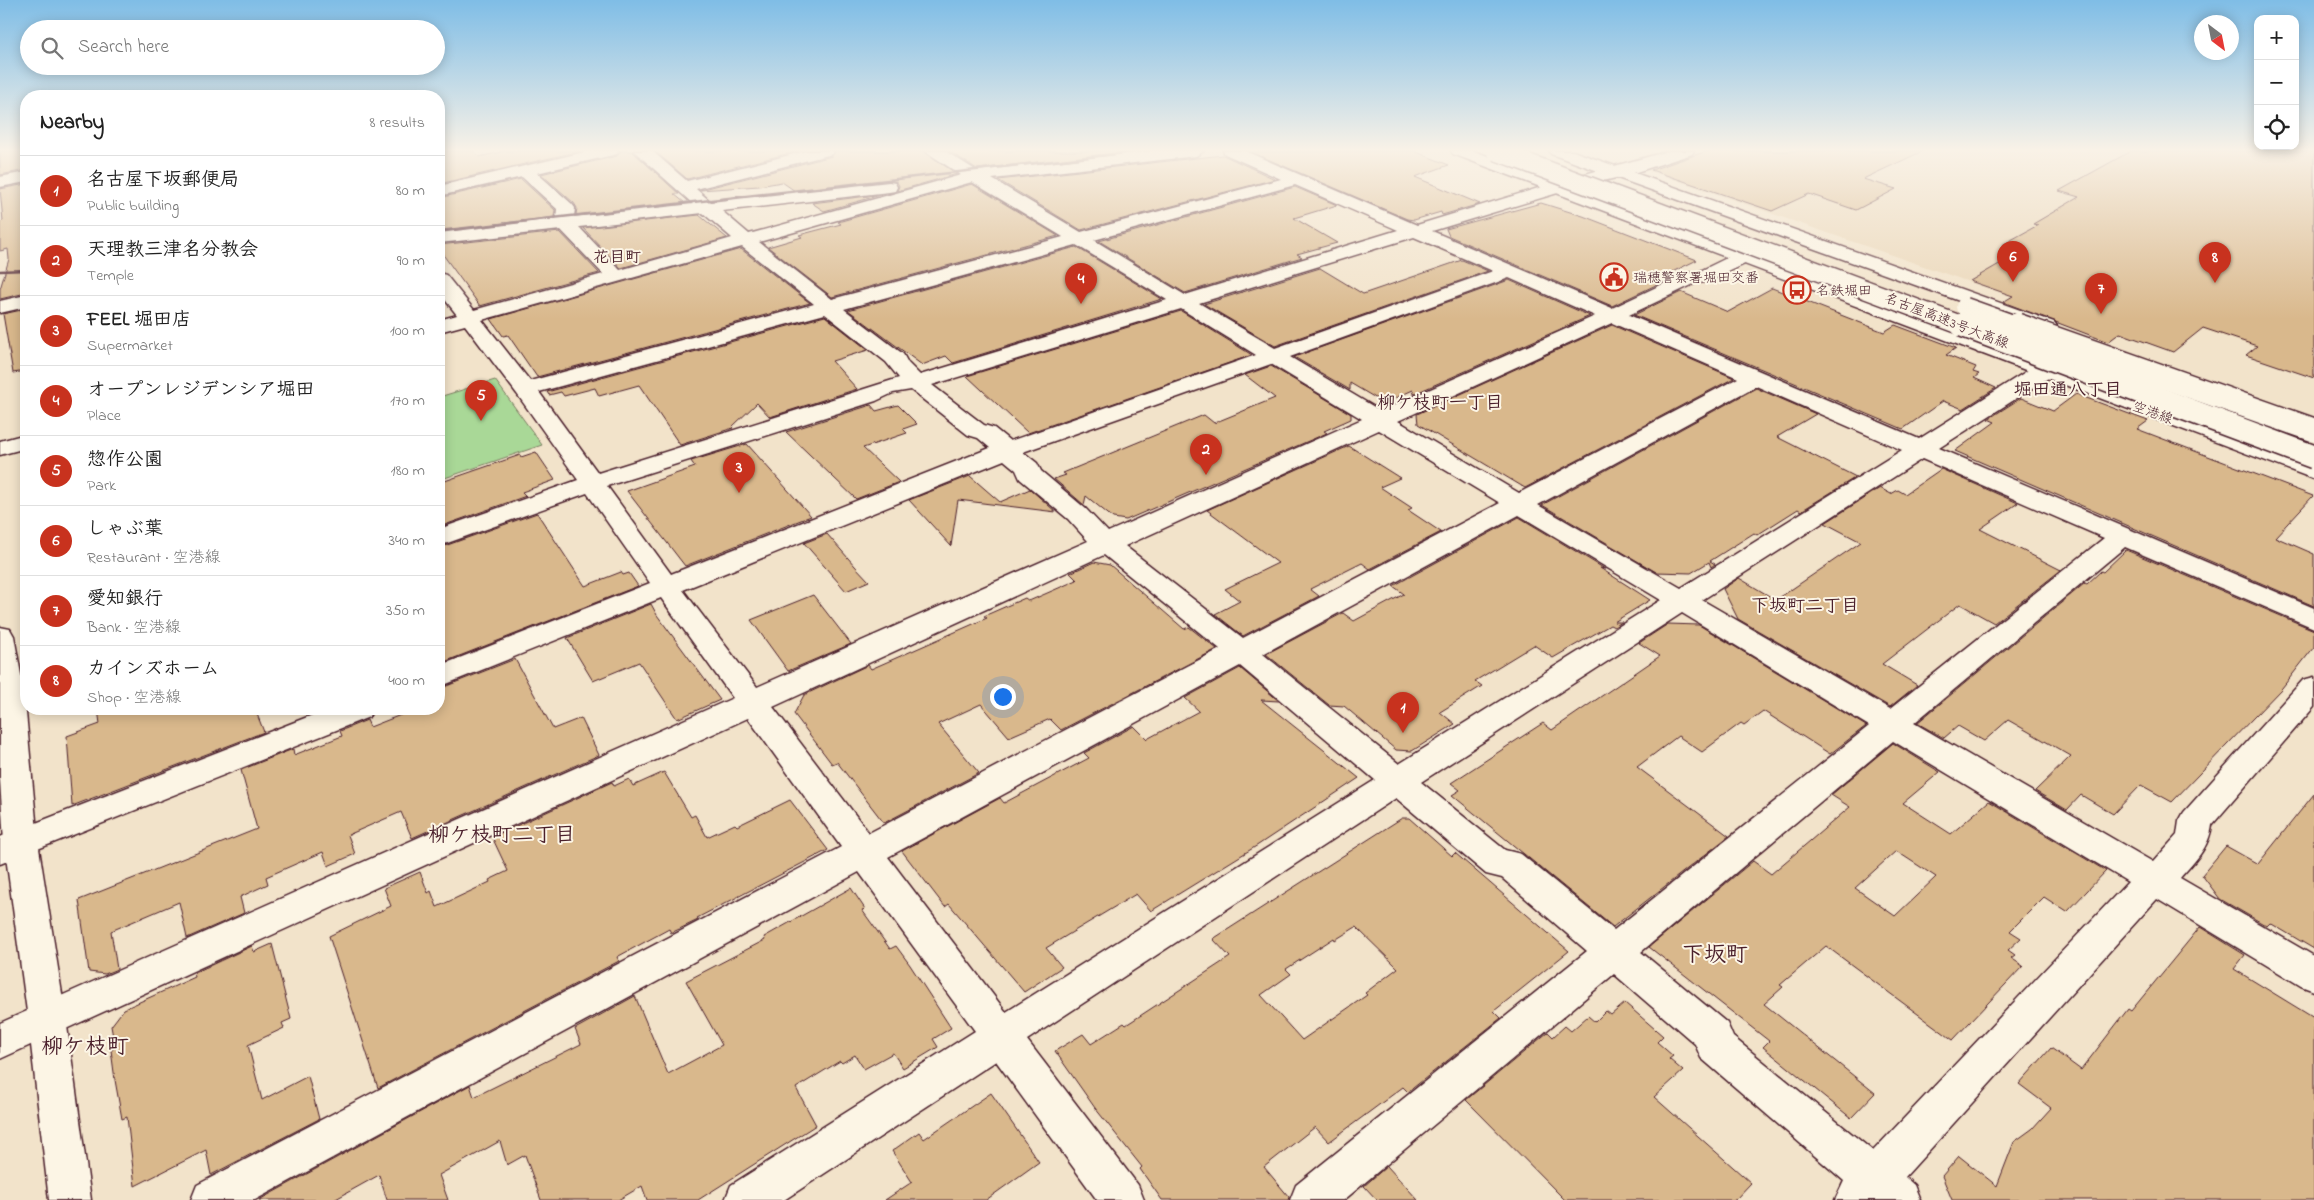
<!DOCTYPE html>
<meta charset="utf-8">
<style>
body{margin:0;font-family:"Indie Flower","Klee One",sans-serif;background:#f6f6f6;color:#222}
.controls{position:absolute;right:15px;top:15px;display:grid;overflow:hidden;border-radius:10px;box-shadow:0 2px 12px #0003}
.controls button{width:45px;height:45px;display:grid;place-items:center;padding:0;border:0;border-bottom:1px solid #e0e0e0;background:#fff;color:#222;font:25px sans-serif}
.compass{position:absolute;left:2194px;top:15px;width:45px;height:45px;border-radius:50%;background:#fff;box-shadow:0 2px 12px #0003;rotate:148deg}
.you{position:absolute;left:1002px;top:696px;width:18px;height:18px;margin:-12px;border:4px solid #fff;border-radius:50%;background:#1a73e8;box-shadow:0 0 0 8px #1a73e833}
.badge{display:grid;place-items:center;width:32px;height:32px;border-radius:50%;background:#c8321e;color:#fff;font-size:16px;font-weight:700}
.pin{position:absolute;translate:-50% -41px;filter:drop-shadow(0 1px 2px #0008)}
.pin::after{content:'';position:absolute;top:26px;width:18px;height:15px;background:inherit;clip-path:polygon(0 0,100% 0,50% 100%)}
.list{margin:0;padding:0;list-style:none}
h2{display:flex;justify-content:space-between;align-items:center;height:65px;margin:0;padding:0 20px;font-size:21px}
h2 small{font-size:16px;font-weight:400;color:#767676}
.list li{display:grid;grid-template-columns:32px 1fr auto;gap:15px;align-items:center;box-sizing:border-box;height:70px;padding:0 20px;border-top:1px solid #e0e0e0}
.list b{display:block;font-size:19px;white-space:nowrap}
.list p{margin:0;font-size:16px;white-space:nowrap;color:#767676}
.list em{font-size:16px;font-style:normal;color:#767676}
.icon{flex:none;width:28px;height:28px;fill:none;stroke:currentColor;stroke-width:2;stroke-linecap:round;stroke-linejoin:round}
.map{position:relative;flex:none;width:2314px;height:1200px;overflow:hidden}
.search{position:absolute;background:#fff;box-shadow:0 2px 12px #0003;left:20px;top:20px;width:425px;height:55px;display:flex;align-items:center;gap:12px;box-sizing:border-box;padding:0 18px;border-radius:28px;color:#767676;font-size:19px}
.panel{position:absolute;background:#fff;box-shadow:0 2px 12px #0003;left:20px;top:90px;width:425px;height:625px;border-radius:20px}
.map>svg:first-child{display:block}
</style>
<div class="map">
<svg width="2314" height="1200" viewBox="0 0 2314 1200">
<rect width="100%" height="100%" fill="#f2e3ca"/>
<filter id="ink" filterUnits="userSpaceOnUse"><feTurbulence type="fractalNoise" baseFrequency=".02" numOctaves="2"/><feDisplacementMap in="SourceGraphic" scale="10" xChannelSelector="R" yChannelSelector="G"/><feConvolveMatrix kernelMatrix="1 2 1 2 8 2 1 2 1" color-interpolation-filters="sRGB"/></filter>
<g filter="url(#ink)">
<path fill="#ead6b7" d="M1704,151H2314V367L2066,283L2033,304L1646,170Z"/>
<path fill="#a9d897" stroke="#7a7c61" d="M495,380L542,445L439,480V397Z"/>
<g fill="#d9b88c" stroke="#4a1f2b" fill-rule="evenodd">
<path d="M0,151H23L26,170L0,175Z"/>
<path d="M439,151H473L479,157L505,151H580L439,184Z"/>
<path d="M621,151H632L679,194H674L685,203L576,215L577,208L574,203L541,174L617,156Z"/>
<path d="M655,151H798L687,179Z"/>
<path d="M836,151H923L957,174L897,191L899,186L897,182L889,180L795,191L782,182L759,186L700,190L832,156Z"/>
<path d="M949,151H1133L977,169Z"/>
<path d="M1414,151L1449,165L1415,177L1480,204L1442,215L1441,212L1414,220L1407,219L1251,152Z"/>
<path d="M1707,151H1923L1863,179L1896,189L1856,210L1809,194L1772,211L1651,170Z"/>
<path d="M2131,151H2314V378L2246,355L2257,346L2203,328L2173,352L2120,333L2108,342L2003,302L2013,296L1970,281L2020,252L2002,245L2038,225L2033,224L2079,197L2059,191Z"/>
<path d="M1223,155L1275,179L1081,230L998,180Z"/>
<path d="M521,179L555,210L554,217L439,231V198Z"/>
<path d="M26,184V293L0,299V289L9,259L8,249L0,251V222L3,221L0,189Z"/>
<path d="M972,184L1058,236L832,297L768,247L802,237L799,235L841,224L838,222Z"/>
<path d="M1295,187L1337,205L1294,218L1337,243L1297,254L1302,257L1185,293L1099,241Z"/>
<path d="M884,194L824,211L812,203Z"/>
<path d="M1541,203L1583,216L1697,260L1668,274L1672,275L1658,282L1660,283L1612,306L1449,236L1446,229Z"/>
<path d="M699,215L727,238L621,268L583,228Z"/>
<path d="M560,232L599,273L480,306L439,249V245Z"/>
<path d="M1076,247L1162,299L953,363L946,356L922,365L848,310Z"/>
<path d="M741,249L810,303L537,377L508,335L503,336L491,319Z"/>
<path d="M1462,260L1488,271L1275,346L1204,304L1320,268L1363,294Z"/>
<path d="M1509,280L1590,316L1414,394L1413,390L1384,403L1350,383V390L1294,357Z"/>
<path d="M1772,288L1884,332L1895,325L1956,348L1946,355L1976,367L1973,372L1979,374L1974,378L1996,388L1963,409L1943,401L1903,429L1634,315L1681,292L1728,312Z"/>
<path d="M26,309V371L13,373L3,314Z"/>
<path d="M1181,311L1252,355L1028,433L967,376Z"/>
<path d="M825,316L868,350L832,361L857,389L770,417L757,403L732,427L733,428L680,445L639,385L599,396L595,388L564,396L561,392L549,395L547,392Z"/>
<path d="M1612,325L1734,378L1525,488L1418,424L1417,414Z"/>
<path d="M1271,366L1351,414V419L1324,431L1327,433L1126,520L1113,518L1086,496L1084,505L1054,479L1066,475L1063,473L1204,415L1214,423L1275,398L1245,375Z"/>
<path d="M1756,388L1816,414L1777,437L1856,477L1801,511L1798,509L1757,535L1754,533L1710,561L1715,564L1711,567L1709,562L1691,573L1656,572L1542,505Z"/>
<path d="M2076,394L2148,421L2137,429L2313,496L2275,537L2314,554V606L1955,451L1995,422L1988,419L2021,398L2053,411Z"/>
<path d="M871,405L876,411L898,405L917,424L903,429L907,433L863,448L899,482L856,499L786,432Z"/>
<path d="M747,444L811,516L685,566L627,491L695,467L691,461Z"/>
<path d="M1349,446L1400,478L1380,487L1412,508L1408,510L1441,532L1370,569L1362,563L1310,589L1319,596L1243,636L1215,614L1240,601L1225,589L1278,563L1207,510Z"/>
<path d="M536,452L555,480L522,492L526,496L439,527V483L520,455L521,457Z"/>
<path d="M1941,469L2018,503L1980,529L2061,570L1994,623L1960,604L1882,664L1917,685L1890,707L1738,619L1723,589L1739,578L1776,600L1861,542L1825,523L1880,488L1891,494L1898,490L1905,494Z"/>
<path d="M970,476L1000,502L1030,489L1056,512L958,500L951,546L909,500Z"/>
<path d="M537,513L585,586L621,572L623,575L629,573L638,586L439,664V548Z"/>
<path d="M1519,517L1605,569L1600,568L1650,600L1614,622H1622L1614,627L1610,625L1553,658L1534,645L1475,681L1482,686L1440,712L1455,724L1412,751L1396,750L1344,706L1329,705L1266,654L1343,613L1354,621L1404,594L1393,586Z"/>
<path d="M827,534L855,566L869,581L846,591L804,543Z"/>
<path d="M2126,550L2314,630V647L2282,688L2172,802L2141,785L2113,814L2081,795L2067,810L2035,791L2071,756L2008,720L1984,741L1958,726L1944,738L1917,723L2085,583L2087,584L2101,571L2103,572Z"/>
<path d="M1094,562L1110,565L1184,629L1189,627L1217,649L1061,730L1050,719L1009,737L981,704L938,724L979,773L884,823L837,762L832,764L794,714L804,695L868,665L871,669L987,618L984,616L1025,598L1029,601L1077,580L1070,573Z"/>
<path d="M813,595L851,644L788,671L751,620Z"/>
<path d="M651,604L657,615L720,700L677,719L639,662L593,681L567,638Z"/>
<path d="M1668,624L1699,625L1866,726L1830,754L1763,711L1744,725L1741,723L1702,752L1678,736L1637,767L1729,836L1613,927L1452,795L1460,790L1451,783L1543,723L1552,730L1660,656L1639,643Z"/>
<path d="M515,659L553,729L581,718L599,755L412,838L401,812L348,835L355,854L328,866L323,852L266,877L268,884L240,897L244,913L187,938L179,902L111,931L117,969L105,974L89,972L79,900L257,829L241,770L293,749L294,755L342,736L340,731L367,720L370,727L416,709H439V689Z"/>
<path d="M1240,668L1279,701L1261,700L1359,778L1258,845L1151,911L1136,894L1046,948L1062,967L1024,992L949,904L945,907L902,851L1000,798L1004,803L1089,758L1084,753L1134,726L1147,739L1199,711L1185,698Z"/>
<path d="M98,709H255L264,732L72,806L67,736L100,724Z"/>
<path d="M1893,743L1940,772L1903,803L1951,834L1989,801L2106,871L2067,912L2044,897L2010,931L2021,938L2008,950L2015,955L2011,958L2023,966L1953,1040L1826,946L1780,985L1783,987L1764,1004L1875,1093L1851,1118L1763,1047L1769,1041L1649,947L1753,861L1771,874L1850,807L1831,795ZM1896,851L1936,877L1895,916L1855,888Z"/>
<path d="M664,772L691,817L695,815L707,837L735,824L737,826L790,800L828,850L697,918L698,920L671,933L669,929L617,957L619,961L378,1088L329,936L391,906L384,888L420,872L428,893L431,891L437,907L490,882L489,880L508,871L492,837L612,782L614,786L629,779L633,786Z"/>
<path d="M2314,794V949L2270,923L2267,926L2220,899L2202,875L2226,846L2258,864Z"/>
<path d="M1402,818H1409L1452,856L1455,853L1569,951L1494,1011L1501,1018L1408,1092L1403,1087L1329,1142L1315,1127L1264,1167L1289,1197L1288,1200H1162L1140,1169L1142,1167L1095,1108L1055,1051L1083,1034L1091,1044L1124,1023L1126,1025L1230,957L1213,939ZM1356,927L1398,968L1365,993L1367,995L1302,1040L1261,995L1291,974L1286,969L1334,938L1335,940Z"/>
<path d="M851,888L865,909L862,910L890,949L896,946L910,965L951,1028L933,1039L938,1047L903,1068L893,1053L864,1069L855,1055L842,1063L840,1061L796,1088L816,1125L698,1200H647L642,1186L618,1200H541L525,1155L507,1165L500,1141L439,1175L448,1200H387L379,1175L334,1200H259L470,1085L474,1097L581,1044L575,1029L635,996L668,1074L722,1045L686,981L765,940L764,937Z"/>
<path d="M2200,927L2245,955L2234,969L2314,1018V1200H1952L1942,1176L1959,1156L1997,1186L2014,1142L2032,1129L2051,1108L2019,1084L2051,1048L2081,1070L2128,1009L2131,1011Z"/>
<path d="M272,944L291,1019L282,1023L284,1028L248,1045L262,1100L308,1076L319,1119L211,1175L206,1150L135,1186L127,1117L122,1119L115,1080L111,1050L115,1048L111,1026L124,1009L195,977L194,973L252,946L254,952Z"/>
<path d="M1625,1003L1663,1036L1657,1042L1673,1056L1669,1059L1683,1071L1654,1097L1751,1183L1735,1200H1565L1466,1100L1548,1032L1553,1037L1565,1026L1571,1031L1588,1016L1595,1022L1606,1011L1611,1015Z"/>
<path d="M991,1093L1039,1162L986,1200H885L912,1182L892,1151L919,1132L924,1139Z"/>
<path d="M1387,1166L1418,1200H1377L1364,1186Z"/>
</g>
<g fill="none" stroke-linecap="round" stroke-linejoin="round">
<g stroke="#4a1f2b" stroke-width="3">
<g id="minor">
<path d="M589,151H619L617,154L537,173L572,204L575,208L574,217L693,204L634,151H652L687,181L806,151H834L832,154L696,189L711,202L889,182L895,183L897,187L895,191L889,192L722,211L749,234L961,175L925,151H945L977,171L1151,151H1204L1196,156L992,179L1081,232L1281,179L1225,154L1223,151H1245L1417,225L1555,183L1561,184L1563,188L1561,192L1432,231L1612,308L1686,273L1698,272L1735,254H1749L1751,258L1749,262L1707,282L1696,283L1629,315L1919,439L2062,349L2070,348L2078,349L2081,354L2078,359L1939,448L2314,608V628L2125,547L1914,723L2153,862L2177,835L2179,821L2184,812L2303,680L2314,677V707L2212,825C2209,848 2195,861 2180,878L2314,956V991L2301,986L2157,899L1905,1177L1914,1185L1920,1200H1835L1844,1181L1701,1058L1695,1044L1614,974L1344,1200H1290L1296,1185L1587,951L1502,878L1486,874L1396,798L1027,1040L1138,1185L1144,1200H1097L996,1061L784,1200H725L731,1185L975,1031L859,872L255,1200H191L197,1185L841,847L748,718L0,1059V1023L733,698L661,598L439,687V666L650,583L587,493L439,546V529L578,480L517,394L465,325L439,332V320L457,315L439,292V273L446,275L474,310L603,274L561,230L439,243V233L556,219L557,209L522,177L439,196V186ZM972,182L1063,237L832,299L759,242ZM1295,185L1398,230L1185,295L1094,240ZM703,213L732,238L620,270L579,227ZM1414,237L1493,271L1275,348L1199,303ZM1076,245L1167,300L920,375L908,363L903,354L844,309ZM742,247L814,304L530,381L482,320ZM1509,278L1595,316L1381,411L1290,357ZM1181,309L1256,355L1010,441L994,428L984,425L932,385ZM825,314L886,362L899,378L598,473L539,392ZM1612,323L1738,378L1519,493L1398,421ZM1271,364L1362,419L1108,532L1086,509L1041,471L1037,463L1023,452ZM1756,386L1902,450L1681,588L1538,505ZM911,390L968,435L978,438L990,448L671,574L607,486L876,401L893,393ZM1379,430L1500,503L1243,638L1125,546ZM1922,459L2104,538L1890,709L1702,600ZM1004,460L1016,470L1020,479L1068,519L1088,541L757,687L683,590ZM1519,515L1661,600L1399,764L1263,654ZM1104,555L1220,649L869,833L773,707ZM1682,613L1869,726L1614,930L1521,854L1505,850L1421,782ZM1240,666L1375,780L1006,1012L888,857ZM1893,741L2128,882L1873,1151L1733,1037L1727,1023L1641,952Z"/>
<path d="M26,172V182L0,187V177Z"/>
<path d="M26,295V307L0,313V301Z"/>
<path d="M26,434V448L0,455V441Z"/>
<path d="M328,709H373L369,717L0,864V837Z"/>
</g>
</g>
<g stroke="#4a1f2b" stroke-width="3">
<g id="tertiary">
<path d="M1669,151H1694L1692,154L1624,176L1558,192L1552,191L1550,187L1552,183Z"/>
<path d="M0,627L10,629L14,636L24,691L38,842L66,1019L91,1200H49L28,1019L4,842L0,780Z"/>
</g>
</g>
<g stroke="#4a1f2b" stroke-width="3">
<g id="primary">
<path d="M1451,151H1474L2314,464V479L1453,154Z"/>
<path d="M1549,151H1573L2054,322L2057,326L2054,330L2047,332L2040,330L1551,154Z"/>
</g>
</g>
<g stroke="#4a1f2b" stroke-width="3">
<path id="motorway" d="M1985,343L2038,349L2042,353L2038,357L2031,359L1978,353L1974,349L1978,345Z"/>
</g>
<use href="#minor" fill="#fcf5e5" fill-rule="evenodd"/>
<use href="#tertiary" fill="#fcf5e5" fill-rule="evenodd"/>
<use href="#primary" fill="#fcf5e5" fill-rule="evenodd"/>
<use href="#motorway" fill="#fcf5e5" fill-rule="evenodd"/>
<g stroke="#4a1f2b" stroke-width="2.5">
<path d="M439,231L1142,151"/>
<path d="M0,271L26,270"/>
</g>
<g stroke="#4a1f2b" stroke-width="21" stroke-linecap="butt">
<g id="motorway-bridge-far1">
<path d="M1496,151L1966,327"/>
<path d="M1965,307L2021,327"/>
</g>
</g>
<g stroke="#4a1f2b" stroke-width="26" stroke-linecap="butt">
<g id="motorway-bridge">
<path d="M1962,325L2314,457"/>
<path d="M2017,325L2314,430"/>
</g>
</g>
<use href="#motorway-bridge-far1" stroke="#fcf5e5" stroke-width="18"/>
<use href="#motorway-bridge" stroke="#fcf5e5" stroke-width="23"/>
</g>
</g>
<linearGradient id="sky" x2="0" y2="1"><stop stop-color="#7fbde6"/><stop offset="0.47" stop-color="#f9f2e7"/><stop offset="1" stop-color="#f9f2e7" stop-opacity="0"/></linearGradient>
<rect width="2314" height="319" fill="url(#sky)"/>
<defs>
<g id="civic-ring" transform="scale(1.4375)"><circle r="9.5" fill="#fcf5e5" stroke="#c8321e" stroke-width="1.5"/><path d="M-.6-6.5H3V-4.5H.6V-3L4-1V1h2V6H-6V1h2V-1L-.6-3ZM-1.2 2.5V6h2.4V2.5Z" fill="#c8321e"/></g>
<g id="bus-ring" transform="scale(1.4375)"><circle r="9.5" fill="#fcf5e5" stroke="#c8321e" stroke-width="1.5"/><path d="M-5-6H5V4H4V6H2V4H-2V6H-4V4H-5ZM-3.5-4V0h7V-4ZM-3.5 1.2v1.5H-2V1.2ZM2 1.2v1.5H3.5V1.2Z" fill="#c8321e"/></g>
</defs>
<g fill-rule="evenodd">
<use href="#civic-ring" x="1614" y="277"/>
<use href="#bus-ring" x="1797" y="290"/>
</g>
<g text-anchor="middle" stroke-width="4" stroke-linejoin="round" paint-order="stroke">
<g font-size="14" fill="#4a1f2b" stroke="#fcf5e5" text-anchor="start">
<text x="1633" y="282">瑞穂警察署堀田交番</text>
<text x="1816" y="295">名鉄堀田</text>
</g>
<g font-size="14" fill="#4a1f2b" stroke="#fcf5e5">
<text transform="translate(1947 320) rotate(21)" y="5">名古屋高速3号大高線</text>
<text transform="translate(2153 412) rotate(20)" y="5">空港線</text>
</g>
<g font-size="16" font-weight="bold" fill="#4a1f2b" stroke="#fcf5e5">
<text x="617" y="262">花目町</text>
</g>
<g font-size="18" font-weight="bold" fill="#4a1f2b" stroke="#fcf5e5">
<text x="2068" y="395">堀田通八丁目</text>
<text x="1440" y="408">柳ケ枝町一丁目</text>
<text x="1805" y="611">下坂町二丁目</text>
</g>
<g font-size="21" font-weight="bold" fill="#4a1f2b" stroke="#fcf5e5">
<text x="502" y="841">柳ケ枝町二丁目</text>
</g>
<g font-size="22" font-weight="bold" fill="#4a1f2b" stroke="#fcf5e5">
<text x="1715" y="961">下坂町</text>
<text x="85" y="1053">柳ケ枝町</text>
</g>
</g>
</svg>
<div class="controls">
<button>+</button>
<button>−</button>
<button><svg class="icon" aria-label="locate" viewBox="0 0 24 24"><circle cx="12" cy="12" r="6"/><path d="M12 2v4M12 18v4M2 12h4M18 12h4"/></svg></button>
</div>
<svg class="compass" viewBox="-18 -18 36 36"><path d="M0-13l5 13h-10z" fill="#e53935"/><path d="M0 13l5-13h-10z" fill="#767676"/></svg>
<div class="you"></div>
<div class="pin badge" style="left:1403px;top:733px">1</div>
<div class="pin badge" style="left:1206px;top:475px">2</div>
<div class="pin badge" style="left:739px;top:493px">3</div>
<div class="pin badge" style="left:1081px;top:304px">4</div>
<div class="pin badge" style="left:481px;top:421px">5</div>
<div class="pin badge" style="left:2013px;top:282px">6</div>
<div class="pin badge" style="left:2101px;top:314px">7</div>
<div class="pin badge" style="left:2215px;top:283px">8</div>
<div class="search"><svg class="icon" aria-label="search" viewBox="0 0 24 24"><circle cx="10" cy="10" r="6"/><path d="M15 15l6 6"/></svg>Search here</div>
<section class="panel">
<h2>Nearby<small>8 results</small></h2>
<ul class="list">
<li><span class="badge">1</span><div><b>名古屋下坂郵便局</b><p>Public building</p></div><em>80 m</em></li>
<li><span class="badge">2</span><div><b>天理教三津名分教会</b><p>Temple</p></div><em>90 m</em></li>
<li><span class="badge">3</span><div><b>FEEL 堀田店</b><p>Supermarket</p></div><em>100 m</em></li>
<li><span class="badge">4</span><div><b>オープンレジデンシア堀田</b><p>Place</p></div><em>170 m</em></li>
<li><span class="badge">5</span><div><b>惣作公園</b><p>Park</p></div><em>180 m</em></li>
<li><span class="badge">6</span><div><b>しゃぶ葉</b><p>Restaurant · 空港線</p></div><em>340 m</em></li>
<li><span class="badge">7</span><div><b>愛知銀行</b><p>Bank · 空港線</p></div><em>350 m</em></li>
<li><span class="badge">8</span><div><b>カインズホーム</b><p>Shop · 空港線</p></div><em>400 m</em></li>
</ul>
</section>
</div>
